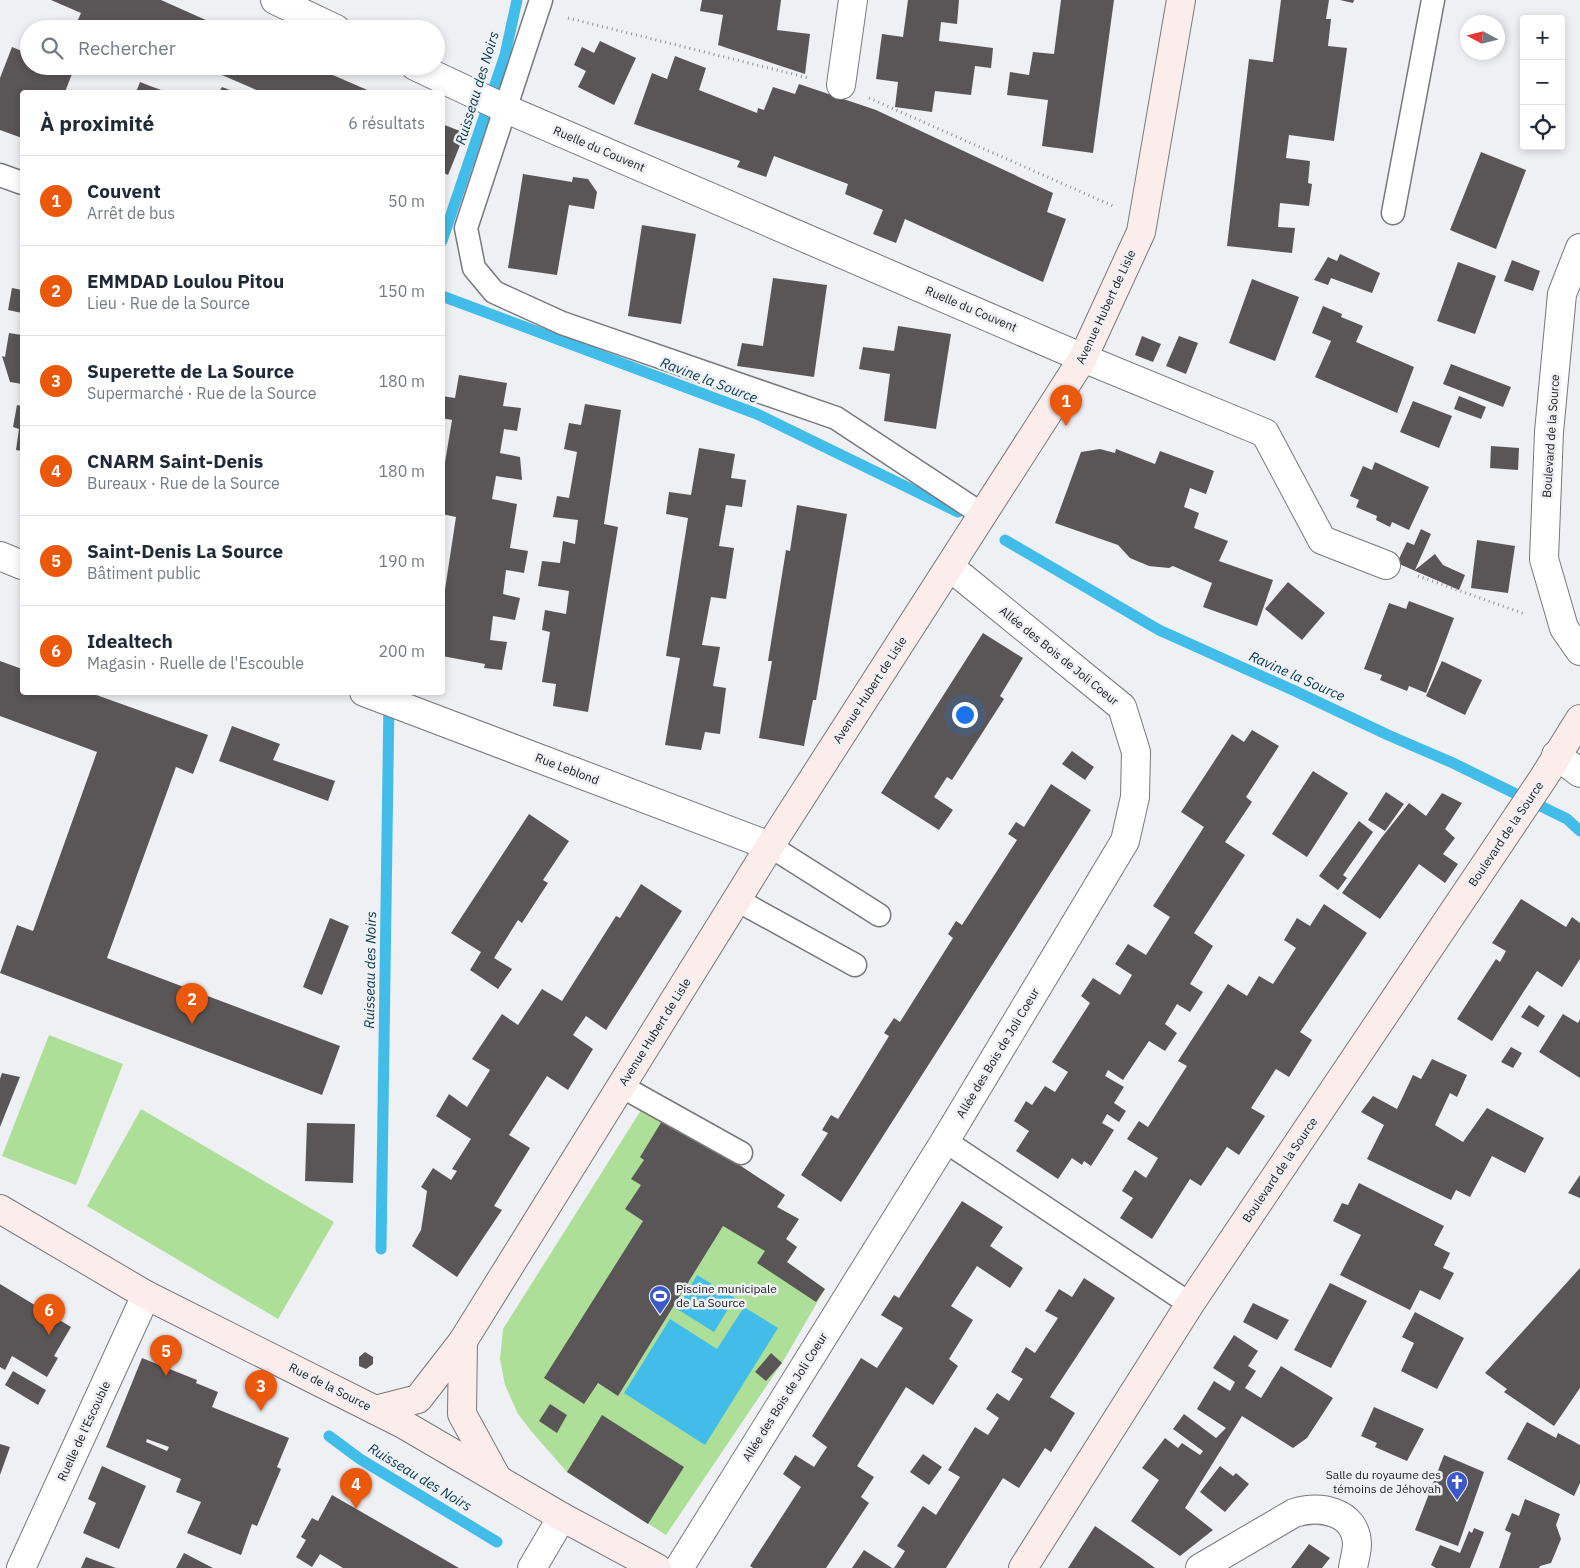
<!DOCTYPE html>
<html lang="fr">
<meta charset="utf-8">
<style>
body{margin:0;font-family:"IBM Plex Sans",sans-serif;background:#f2f2f3;color:#1f2937}
.controls{position:absolute;right:15px;top:15px;display:grid;overflow:hidden;border-radius:5px;box-shadow:0 2px 8px #0003}
.controls button{width:45px;height:45px;display:grid;place-items:center;padding:0;border:0;border-bottom:1px solid #e0e1e3;background:#fff;color:#1f2937;font:25px sans-serif}
.compass{position:absolute;left:1460px;top:15px;width:45px;height:45px;border-radius:50%;background:#fff;box-shadow:0 2px 8px #0003;rotate:277deg}
.you{position:absolute;left:964px;top:714px;width:18px;height:18px;margin:-12px;border:4px solid #fff;border-radius:50%;background:#1a73e8;box-shadow:0 0 0 8px #1a73e833}
.badge{display:grid;place-items:center;width:32px;height:32px;border-radius:50%;background:#ea580c;color:#fff;font-size:16px;font-weight:700}
.pin{position:absolute;translate:-50% -41px;filter:drop-shadow(0 1px 2px #0008)}
.pin::after{content:'';position:absolute;top:26px;width:18px;height:15px;background:inherit;clip-path:polygon(0 0,100% 0,50% 100%)}
.list{margin:0;padding:0;list-style:none}
h2{display:flex;justify-content:space-between;align-items:center;height:65px;margin:0;padding:0 20px;font-size:21px}
h2 small{font-size:16px;font-weight:400;color:#747a83}
.list li{display:grid;grid-template-columns:32px 1fr auto;gap:15px;align-items:center;box-sizing:border-box;height:90px;padding:0 20px;border-top:1px solid #e0e1e3}
.list b{display:block;font-size:19px;white-space:nowrap}
.list p{margin:0;font-size:16px;white-space:nowrap;color:#747a83}
.list em{font-size:16px;font-style:normal;color:#747a83}
.icon{flex:none;width:28px;height:28px;fill:none;stroke:currentColor;stroke-width:2;stroke-linecap:round;stroke-linejoin:round}
.map{position:relative;flex:none;width:1580px;height:1568px;overflow:hidden}
.search{position:absolute;background:#fff;box-shadow:0 2px 8px #0003;left:20px;top:20px;width:425px;height:55px;display:flex;align-items:center;gap:12px;box-sizing:border-box;padding:0 18px;border-radius:28px;color:#747a83;font-size:19px}
.panel{position:absolute;background:#fff;box-shadow:0 2px 8px #0003;left:20px;top:90px;width:425px;height:605px;border-radius:5px}
.map>svg:first-child{display:block}
</style>
<div class="map">
<svg width="1580" height="1568" viewBox="0 0 1580 1568">
<rect width="100%" height="100%" fill="#eff0f4"/>
<g fill="#aedf99">
<path d="M49,1035L123,1064L76,1185L2,1156Z"/>
<path d="M643,1107L785,1195L777,1207L799,1219L786,1239L797,1247L787,1262L825,1289L782,1363L666,1535L567,1472L531,1431L518,1414L505,1385L500,1359L503,1329Z"/>
<path d="M141,1109L334,1222L278,1319L87,1206Z"/>
</g>
<g fill="#42bde9">
<path d="M697,1275L735,1298L714,1332L677,1309Z"/>
<path d="M744,1307L778,1328L705,1445L624,1393L670,1319L717,1349Z"/>
</g>
<g fill="none" stroke-linecap="round" stroke-linejoin="round">
<g stroke="#42bde9" stroke-width="11">
<path d="M442,241L505,55L517,0"/>
<path d="M442,296L757,414L958,512"/>
<path d="M1005,540L1159,630L1295,691L1388,735L1453,763L1567,819L1580,831"/>
<path d="M381,1249L389,700"/>
<path d="M329,1436L360,1459L497,1542"/>
</g>
</g>
<g fill="#5a5657" fill-rule="evenodd">
<path d="M51,0H161L226,29H105L99,26L97,29H74L81,13Z"/>
<path d="M702,0H781L777,30L810,34L805,74L718,45L723,15L700,11Z"/>
<path d="M908,0H959L957,24L941,22L939,41L993,48L991,68L975,66L971,95L935,91L932,112L895,107L898,82L876,79L882,34L903,37Z"/>
<path d="M1061,0H1114L1093,153L1042,146L1048,100L1007,95L1010,72L1029,75L1033,52L1054,54Z"/>
<path d="M1281,0H1329L1326,19H1331L1328,46L1347,48L1334,141L1289,135L1286,158L1310,161L1308,183L1312,184L1309,206L1280,203L1278,227L1295,228L1292,253L1227,246L1249,59L1273,62Z"/>
<path d="M1340,0H1354L1353,3Z"/>
<path d="M600,41L636,58L614,105L578,87L586,71L574,65L582,47L594,53Z"/>
<path d="M12,47L29,54V66H75L65,92H22V138L0,130V78Z"/>
<path d="M675,56L706,68L699,90L757,113L758,108L764,110L773,87L795,94L799,84L876,110L1053,193L1047,212L1066,219L1043,282L905,219L896,243L873,234L883,210L845,194L848,184L774,156L766,177L737,167L740,161L634,124L652,73L667,79Z"/>
<path d="M201,66H312L372,92H261Z"/>
<path d="M140,82L150,86L167,92H136Z"/>
<path d="M222,87L235,92H219Z"/>
<path d="M442,124L465,133L448,175L442,172Z"/>
<path d="M1481,152L1526,170L1496,249L1450,230Z"/>
<path d="M523,174L572,182L573,177L588,179L597,192L594,209L569,205L557,275L508,268Z"/>
<path d="M642,225L696,234L681,324L628,316Z"/>
<path d="M1340,254L1380,273L1372,293L1331,278L1328,285L1314,280L1328,257L1337,261Z"/>
<path d="M1512,260L1540,271L1533,291L1504,281Z"/>
<path d="M1458,262L1496,276L1475,334L1437,321Z"/>
<path d="M773,278L827,285L814,377L737,366L742,343L763,346Z"/>
<path d="M1252,279L1299,297L1275,361L1229,343Z"/>
<path d="M12,288L22,290V313L8,310Z"/>
<path d="M1323,306L1342,314L1341,317L1363,326L1356,342L1414,367L1397,413L1315,377L1331,341L1312,333Z"/>
<path d="M898,326L951,334L936,429L884,421L890,374L859,369L863,347L894,351Z"/>
<path d="M9,333L22,335V384L10,382L2,356L5,357Z"/>
<path d="M1142,336L1161,344L1153,362L1135,355Z"/>
<path d="M1179,336L1198,343L1186,374L1166,366Z"/>
<path d="M1451,364L1511,387L1503,407L1443,384Z"/>
<path d="M459,375L507,383L503,406L521,408L517,431L504,429L500,453L520,457L522,480L496,476L492,499L517,504L510,548L528,551L524,573L506,570L503,594L520,598L515,620L493,616L490,640L507,642L502,670L484,668L485,664L442,656V609L456,517L442,514V480L452,420L442,418V396L455,398Z"/>
<path d="M1459,396L1486,407L1481,419L1454,409Z"/>
<path d="M1413,401L1452,416L1439,448L1400,432Z"/>
<path d="M585,404L621,410L604,524L618,527L588,712L553,706L556,684L542,682L550,632L542,630L545,610L566,614L569,591L538,586L542,561L560,563L563,541L575,544L578,520L553,517L557,496L569,498L577,452L564,449L569,423L581,425Z"/>
<path d="M17,405L22,406V451L16,450L19,429L13,427Z"/>
<path d="M1491,446L1519,448L1518,470L1490,468Z"/>
<path d="M699,448L735,454L731,478L746,480L742,507L726,505L719,546L734,548L726,599L711,597L702,645L720,647L713,686L726,688L720,734L705,732L701,750L665,745L680,658L666,656L688,518L666,514L669,492L691,495Z"/>
<path d="M1100,449L1115,453L1116,449L1155,464L1160,451L1214,471L1206,494L1190,488L1184,507L1199,513L1194,528L1228,541L1219,561L1273,580L1257,626L1203,607L1212,583L1173,566L1169,568L1149,566L1130,558L1118,545L1055,523L1081,452Z"/>
<path d="M1375,462L1429,487L1409,530L1392,522L1390,527L1376,520L1377,516L1356,507L1359,500L1350,496L1363,466L1372,470Z"/>
<path d="M797,505L847,514L816,700H813L804,746L759,738L772,661H768L786,550L790,551Z"/>
<path d="M1421,529L1431,534L1415,570L1435,554L1443,565L1465,575L1459,590L1397,563L1407,542L1414,545Z"/>
<path d="M1477,540L1515,546L1508,593L1471,588Z"/>
<path d="M1288,582L1325,613L1302,640L1265,609Z"/>
<path d="M1409,601L1454,618L1426,693L1409,686L1407,691L1380,680L1382,675L1364,669L1389,603L1406,609Z"/>
<path d="M983,633L1023,658L1000,696L1004,699L952,780L947,777L934,797L953,810L939,830L881,793Z"/>
<path d="M0,661L22,669V692H88L208,735L193,774L176,767L107,958L340,1046L322,1095L0,973L17,925L33,931L97,752L0,716Z"/>
<path d="M1442,661L1482,680L1465,715L1426,696Z"/>
<path d="M232,726L280,744L273,760L335,781L328,801L219,761Z"/>
<path d="M1252,730L1279,746L1246,797L1252,802L1225,842L1245,855L1194,933L1213,946L1190,984L1203,992L1190,1012L1177,1004L1165,1024L1177,1033L1165,1051L1149,1041L1123,1080L1108,1070L1105,1076L1124,1087L1114,1103L1126,1111L1119,1122L1107,1114L1102,1123L1114,1130L1091,1166L1084,1161L1082,1165L1072,1158L1058,1179L1016,1151L1029,1131L1014,1121L1026,1101L1032,1105L1045,1086L1055,1092L1068,1072L1052,1062L1090,1003L1081,996L1093,978L1120,995L1132,975L1115,964L1128,944L1146,955L1170,917L1153,906L1204,827L1181,812L1232,734L1244,742Z"/>
<path d="M1072,751L1094,767L1085,780L1062,764Z"/>
<path d="M1313,771L1348,793L1307,857L1272,834Z"/>
<path d="M1051,784L1091,810L841,1202L801,1175L828,1133L822,1130L831,1115L838,1119L889,1036L884,1033L894,1018L900,1022L953,938L948,934L956,921L962,925L1017,840L1008,834L1016,822L1024,827Z"/>
<path d="M1386,792L1404,804L1385,831L1368,820Z"/>
<path d="M1442,793L1462,803L1445,829L1455,838L1443,854L1458,864L1445,883L1419,864L1380,919L1342,893L1382,837L1409,803L1426,816Z"/>
<path d="M529,814L569,841L543,880L548,883L522,923L518,920L494,958L512,969L498,989L470,970L481,952L451,933Z"/>
<path d="M1359,821L1373,832L1343,875L1347,878L1338,890L1319,876Z"/>
<path d="M641,884L682,911L606,1030L586,1016L573,1035L593,1049L568,1090L547,1076L509,1135L530,1148L494,1206L502,1210L457,1277L412,1246L421,1230L424,1211L427,1191L421,1187L433,1168L451,1180L457,1171L452,1169L471,1139L436,1116L449,1094L467,1107L490,1070L472,1059L502,1014L518,1025L542,989L562,1001L616,916L620,918Z"/>
<path d="M1521,899L1566,927L1572,917L1580,923V959L1562,987L1537,971L1492,1041L1457,1019L1496,959L1500,962L1506,951L1492,943Z"/>
<path d="M1324,904L1367,933L1300,1032L1312,1040L1289,1077L1276,1069L1251,1108L1265,1116L1239,1155L1227,1147L1201,1186L1190,1179L1152,1239L1120,1218L1133,1198L1122,1191L1135,1170L1146,1178L1158,1158L1127,1139L1139,1121L1148,1127L1162,1105L1187,1066L1178,1061L1228,984L1247,996L1259,976L1273,984L1296,948L1284,940L1297,918L1310,926Z"/>
<path d="M330,918L349,926L322,995L303,987Z"/>
<path d="M1529,1005L1545,1016L1538,1027L1521,1017Z"/>
<path d="M1563,1014L1578,1023L1580,1019V1078L1539,1052Z"/>
<path d="M1511,1047L1522,1053L1513,1068L1501,1062Z"/>
<path d="M1432,1059L1467,1075L1457,1097L1450,1093L1435,1125L1463,1142L1487,1108L1544,1138L1525,1173L1492,1156L1470,1197L1456,1190L1451,1200L1367,1159L1384,1125L1361,1112L1373,1096L1397,1109L1413,1075L1421,1079Z"/>
<path d="M2,1073L20,1077L0,1127V1079Z"/>
<path d="M665,1116L785,1195L777,1207L799,1219L786,1239L797,1247L787,1262L825,1289L816,1302L757,1263L765,1251L723,1226L618,1396L598,1383L584,1404L544,1378L643,1221L625,1209L641,1185L631,1179L644,1160L640,1157Z"/>
<path d="M307,1123L355,1124L353,1183L305,1181Z"/>
<path d="M1580,1175V1198L1568,1193Z"/>
<path d="M1359,1183L1444,1226L1434,1245L1450,1253L1443,1268L1454,1273L1440,1300L1420,1290L1410,1310L1340,1275L1361,1235L1333,1221L1342,1203L1348,1205Z"/>
<path d="M962,1201L1003,1227L990,1246L1023,1268L1010,1288L977,1266L951,1306L973,1320L949,1359L958,1366L933,1405L906,1387L857,1466L874,1477L861,1497L869,1503L826,1568H753L750,1566L801,1487L783,1474L795,1455L814,1467L827,1447L812,1436L861,1358L877,1368L903,1328L881,1315L894,1295L899,1298Z"/>
<path d="M1580,1268V1388L1554,1426L1504,1392L1507,1389L1485,1373Z"/>
<path d="M1084,1278L1115,1298L1050,1397L1075,1413L1051,1452L1045,1448L1019,1488L1003,1478L946,1568H894L905,1551L897,1546L923,1506L936,1515L960,1477L948,1470L975,1427L988,1435L999,1418L986,1409L997,1393L1009,1401L1023,1379L1011,1372L1026,1347L1035,1353L1058,1318L1045,1311L1059,1289L1072,1297Z"/>
<path d="M1330,1283L1367,1301L1331,1368L1294,1350Z"/>
<path d="M0,1284L71,1327L54,1356L58,1358L47,1377L12,1356L5,1370L0,1367Z"/>
<path d="M1253,1303L1289,1320L1277,1340L1243,1322Z"/>
<path d="M1415,1312L1464,1338L1437,1389L1401,1371L1414,1343L1402,1337Z"/>
<path d="M1234,1335L1258,1351L1248,1366L1256,1371L1245,1388L1261,1398L1281,1366L1333,1398L1307,1438L1293,1448L1242,1416L1185,1508L1213,1530L1180,1556L1131,1521L1159,1480L1142,1468L1165,1438L1178,1448L1182,1443L1200,1455L1203,1451L1173,1429L1184,1414L1216,1438L1226,1428L1197,1409L1214,1381L1230,1391L1235,1382L1213,1368Z"/>
<path d="M365,1352L373,1357V1364L366,1369L359,1366V1357Z"/>
<path d="M771,1353L782,1363L766,1381L755,1372Z"/>
<path d="M142,1358L197,1380L196,1383L218,1392L212,1407L289,1438L277,1467L281,1469L257,1526L252,1524L241,1555L187,1533L201,1502L176,1492L181,1479L106,1447ZM147,1439L169,1447L167,1451L146,1442Z"/>
<path d="M13,1371L46,1390L38,1405L5,1385Z"/>
<path d="M550,1404L567,1415L557,1433L539,1421Z"/>
<path d="M1374,1407L1424,1429L1407,1461L1375,1447L1377,1443L1361,1436Z"/>
<path d="M602,1415L684,1467L648,1524L567,1472Z"/>
<path d="M1527,1422L1556,1438L1558,1433L1580,1445V1483L1574,1496L1507,1459Z"/>
<path d="M0,1444L10,1447L0,1475Z"/>
<path d="M923,1454L942,1467L929,1485L910,1472Z"/>
<path d="M1444,1455L1484,1472L1458,1546L1415,1530Z"/>
<path d="M102,1466L146,1486L119,1549L83,1533L96,1503L88,1499Z"/>
<path d="M1220,1466L1233,1476L1236,1473L1249,1484L1225,1512L1200,1492Z"/>
<path d="M332,1495L459,1568H343L320,1554L312,1567L296,1557L306,1540L301,1537L312,1518L318,1521Z"/>
<path d="M1525,1499L1560,1514L1556,1525L1561,1539L1551,1563L1540,1566L1539,1568H1499L1511,1533L1505,1530L1512,1513L1519,1516Z"/>
<path d="M1095,1526L1140,1557L1155,1568H1068Z"/>
<path d="M1474,1528L1484,1532L1470,1568H1436L1431,1565L1440,1545L1460,1553L1469,1531L1472,1533Z"/>
<path d="M1309,1544L1330,1558L1322,1568H1291Z"/>
<path d="M864,1550L892,1568H852Z"/>
<path d="M184,1553L213,1568H176Z"/>
<path d="M86,1557L116,1568H81Z"/>
</g>
<g fill="none" stroke-linecap="round" stroke-linejoin="round">
<g stroke="#77787b" stroke-width="25">
<g id="lane">
<path d="M541,0L466,228L474,268L494,292L562,323L836,418L983,515"/>
<path d="M0,175L22,183"/>
<path d="M1393,213L1433,0"/>
<path d="M770,846L879,915"/>
<path d="M737,900L855,965"/>
<path d="M621,1086L741,1153"/>
<path d="M945,1141L1190,1304"/>
</g>
</g>
<g stroke="#77787b" stroke-width="30">
<g id="street">
<path d="M275,0L336,29"/>
<path d="M415,66L504,108L1083,358L1265,433L1322,540L1386,565"/>
<path d="M841,85L853,0"/>
<path d="M1580,248L1562,294L1549,432L1544,559L1564,628L1580,651"/>
<path d="M0,556L22,565"/>
<path d="M364,692L770,846"/>
<path d="M1556,755L1580,773"/>
<path d="M21,1568L146,1295"/>
<path d="M532,1568L562,1517"/>
<path d="M679,1568L945,1141L1125,841L1135,797L1136,752L1122,707L950,567"/>
<path d="M1200,1568L1294,1513C1320,1505 1356,1511 1357,1544C1357,1552 1354,1561 1353,1568"/>
</g>
</g>
<g stroke="#77787b" stroke-width="30">
<g id="secondary">
<path d="M0,1209L146,1295L403,1424L562,1517L657,1568"/>
<path d="M463,1341L462,1414L497,1478"/>
<path d="M375,1410L418,1399L463,1341L770,846L1083,358L1141,232L1181,0"/>
<path d="M1023,1568L1190,1304L1544,777L1580,719"/>
</g>
</g>
<g stroke="#909193" stroke-width="3" stroke-dasharray="1 4" stroke-linecap="butt">
<path d="M568,18L809,78"/>
<path d="M869,98L1113,206"/>
<path d="M1418,576L1525,614"/>
</g>
<use href="#lane" stroke="#fff" stroke-width="22"/>
<use href="#street" stroke="#fff" stroke-width="28"/>
<use href="#secondary" stroke="#fbedeb" stroke-width="28"/>
</g>
<defs>
<g id="stadium-pin" transform="scale(1.125)"><path d="M0 17L-7.5 6A9.5 9.5 0 1 1 7.5 6Z" fill="#3c58ca" stroke="#eff0f4"/><path d="M0-5a6.5 5 0 1 0 0 10a6.5 5 0 1 0 0-10ZM-3.5-1.8h7v3.6h-7Z" fill="#fff"/></g>
<g id="church-pin" transform="scale(1.125)"><path d="M0 17L-7.5 6A9.5 9.5 0 1 1 7.5 6Z" fill="#3c58ca" stroke="#eff0f4"/><path d="M-1.2-6h2.4v3.5h3.3v2.4h-3.3V6h-2.4V-.1h-3.3v-2.4h3.3Z" fill="#fff"/></g>
</defs>
<g fill-rule="evenodd">
<use href="#stadium-pin" x="660" y="1296"/>
<use href="#church-pin" x="1457" y="1482"/>
</g>
<g text-anchor="middle" stroke-width="5" stroke-linejoin="round" paint-order="stroke">
<g font-size="12" fill="#1a1a1b" stroke="#eff0f4">
<text transform="translate(599 149) rotate(23)" y="4">Ruelle du Couvent</text>
<text transform="translate(1106 307) rotate(-65)" y="4">Avenue Hubert de Lisle</text>
<text transform="translate(971 309) rotate(23)" y="4">Ruelle du Couvent</text>
<text transform="translate(1551 436) rotate(-86)" y="4">Boulevard de la Source</text>
<text transform="translate(1059 656) rotate(39)" y="4">Allée des Bois de Joli Coeur</text>
<text transform="translate(870 690) rotate(-57)" y="4">Avenue Hubert de Lisle</text>
<text transform="translate(567 769) rotate(21)" y="4">Rue Leblond</text>
<text transform="translate(1506 834) rotate(-56)" y="4">Boulevard de la Source</text>
<text transform="translate(655 1032) rotate(-58)" y="4">Avenue Hubert de Lisle</text>
<text transform="translate(998 1053) rotate(-59)" y="4">Allée des Bois de Joli Coeur</text>
<text transform="translate(1280 1170) rotate(-56)" y="4">Boulevard de la Source</text>
<text transform="translate(330 1387) rotate(27)" y="4">Rue de la Source</text>
<text transform="translate(785 1397) rotate(-58)" y="4">Allée des Bois de Joli Coeur</text>
<text transform="translate(84 1431) rotate(-65)" y="4">Ruelle de l'Escouble</text>
</g>
<g font-size="12" fill="#1a1a1b" stroke="#eff0f4" text-anchor="start">
<text x="676" y="1293">Piscine municipale<tspan x="676" dy="14">de La Source</tspan></text>
<text x="1441" y="1479" text-anchor="end">Salle du royaume des<tspan x="1441" dy="14">témoins de Jéhovah</tspan></text>
</g>
<g font-size="14" font-style="italic" fill="#003648" stroke="#eff0f4">
<text transform="translate(477 88) rotate(-73)" y="5">Ruisseau des Noirs</text>
<text transform="translate(709 380) rotate(21)" y="5">Ravine la Source</text>
<text transform="translate(1297 676) rotate(24)" y="5">Ravine la Source</text>
<text transform="translate(370 970) rotate(-89)" y="5">Ruisseau des Noirs</text>
<text transform="translate(420 1477) rotate(31)" y="5">Ruisseau des Noirs</text>
</g>
</g>
</svg>
<div class="controls">
<button>+</button>
<button>−</button>
<button><svg class="icon" aria-label="locate" viewBox="0 0 24 24"><circle cx="12" cy="12" r="6"/><path d="M12 2v4M12 18v4M2 12h4M18 12h4"/></svg></button>
</div>
<svg class="compass" viewBox="-18 -18 36 36"><path d="M0-13l5 13h-10z" fill="#e53935"/><path d="M0 13l5-13h-10z" fill="#747a83"/></svg>
<div class="you"></div>
<div class="pin badge" style="left:1066px;top:426px">1</div>
<div class="pin badge" style="left:192px;top:1024px">2</div>
<div class="pin badge" style="left:261px;top:1411px">3</div>
<div class="pin badge" style="left:356px;top:1509px">4</div>
<div class="pin badge" style="left:166px;top:1376px">5</div>
<div class="pin badge" style="left:49px;top:1335px">6</div>
<div class="search"><svg class="icon" aria-label="search" viewBox="0 0 24 24"><circle cx="10" cy="10" r="6"/><path d="M15 15l6 6"/></svg>Rechercher</div>
<section class="panel">
<h2>À proximité<small>6 résultats</small></h2>
<ul class="list">
<li><span class="badge">1</span><div><b>Couvent</b><p>Arrêt de bus</p></div><em>50 m</em></li>
<li><span class="badge">2</span><div><b>EMMDAD Loulou Pitou</b><p>Lieu · Rue de la Source</p></div><em>150 m</em></li>
<li><span class="badge">3</span><div><b>Superette de La Source</b><p>Supermarché · Rue de la Source</p></div><em>180 m</em></li>
<li><span class="badge">4</span><div><b>CNARM Saint-Denis</b><p>Bureaux · Rue de la Source</p></div><em>180 m</em></li>
<li><span class="badge">5</span><div><b>Saint-Denis La Source</b><p>Bâtiment public</p></div><em>190 m</em></li>
<li><span class="badge">6</span><div><b>Idealtech</b><p>Magasin · Ruelle de l'Escouble</p></div><em>200 m</em></li>
</ul>
</section>
</div>
